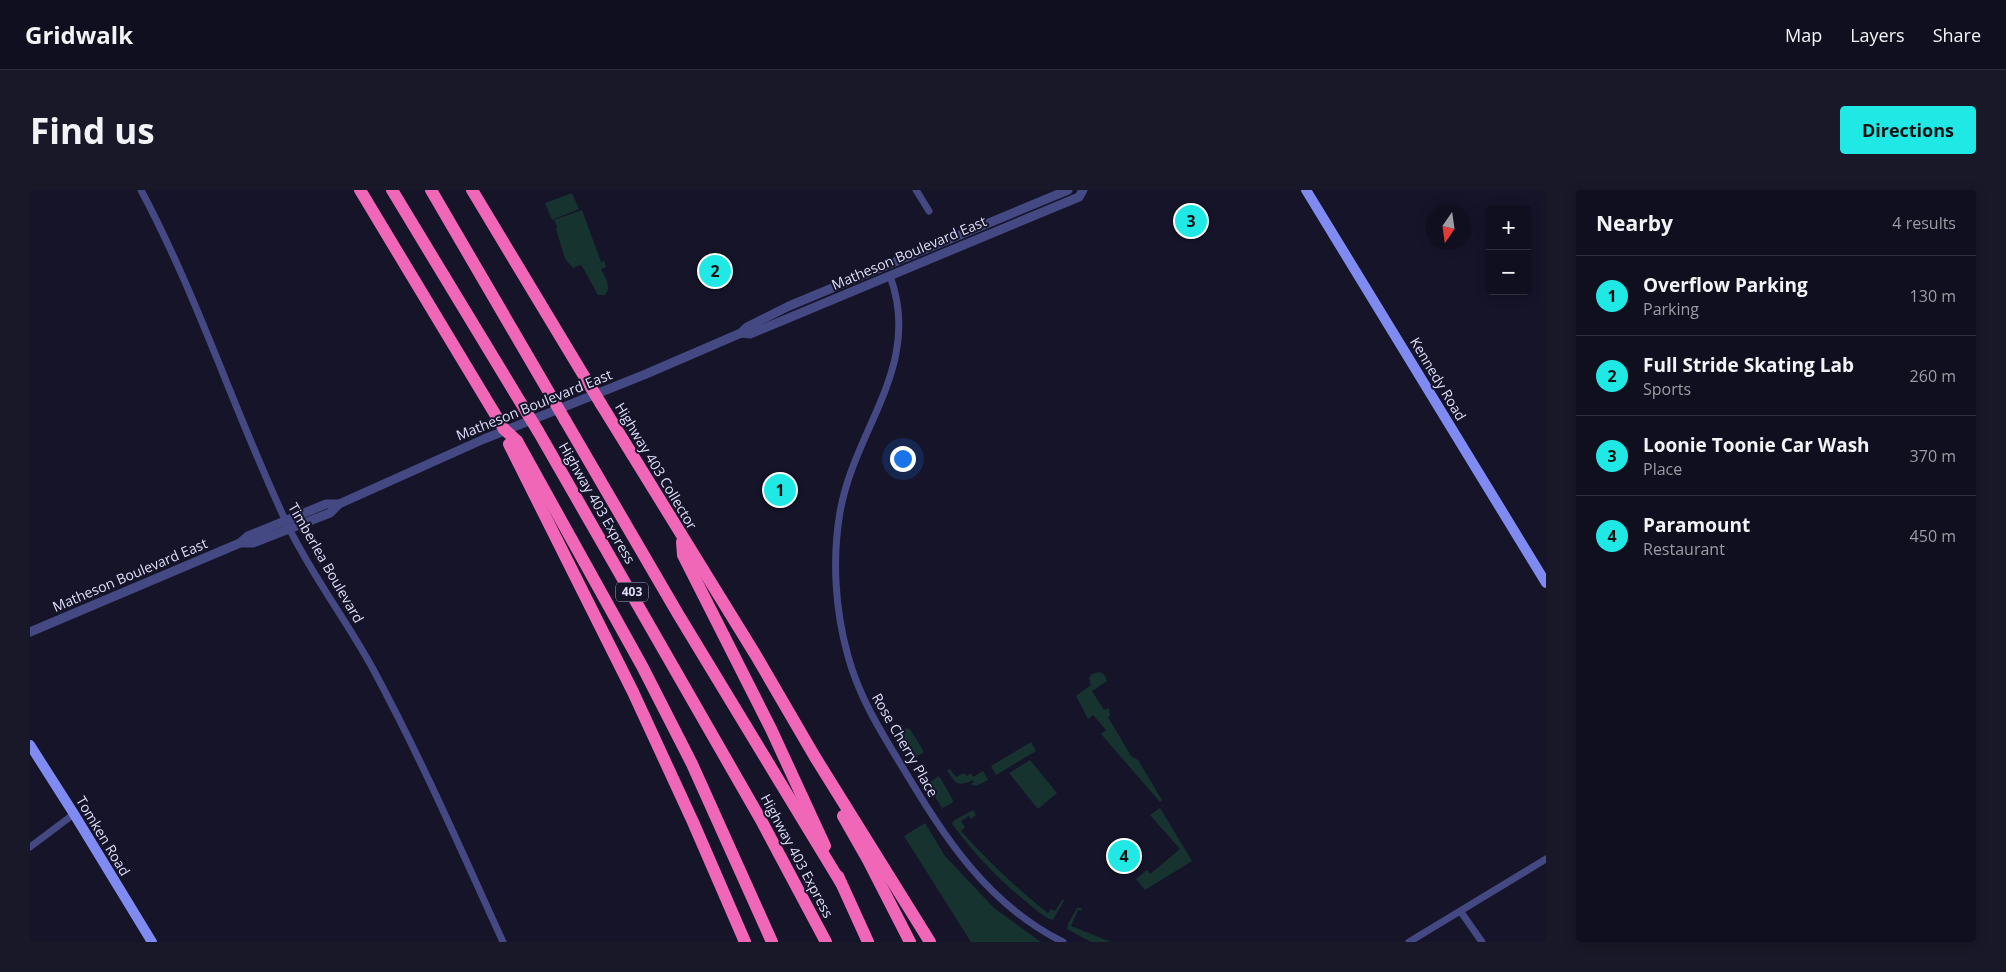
<!DOCTYPE html>
<meta charset="utf-8">
<style>
body{margin:0;font-family:"Open Sans",sans-serif;background:#191828;color:#f1f3f6}
.controls{position:absolute;right:15px;top:15px;display:grid;overflow:hidden;border-radius:5px;box-shadow:0 2px 12px #0003}
.controls button{width:45px;height:45px;display:grid;place-items:center;padding:0;border:0;border-bottom:1px solid #302f3d;background:#100f1f;color:#f1f3f6;font:25px sans-serif}
.compass{position:absolute;left:1396px;top:15px;width:45px;height:45px;border-radius:50%;background:#100f1f;box-shadow:0 2px 12px #0003;rotate:193deg}
.you{position:absolute;left:872px;top:268px;width:18px;height:18px;margin:-12px;border:4px solid #fff;border-radius:50%;background:#1a73e8;box-shadow:0 0 0 8px #1a73e833}
.badge{display:grid;place-items:center;width:32px;height:32px;border-radius:50%;background:#1fe8e5;color:#111;font-size:16px;font-weight:700}
.pin{position:absolute;translate:-50% -50%;border:2px solid #fff;box-shadow:0 1px 5px #0006}
.list{margin:0;padding:0;list-style:none}
h2{display:flex;justify-content:space-between;align-items:center;height:65px;margin:0;padding:0 20px;font-size:21px}
h2 small{font-size:16px;font-weight:400;color:#9c9ca4}
.list li{display:grid;grid-template-columns:32px 1fr auto;gap:15px;align-items:center;box-sizing:border-box;height:80px;padding:0 20px;border-top:1px solid #302f3d}
.list b{display:block;font-size:19px;white-space:nowrap}
.list p{margin:0;font-size:16px;white-space:nowrap;color:#9c9ca4}
.list em{font-size:16px;font-style:normal;color:#9c9ca4}
.map{position:relative;flex:none;width:1516px;height:752px;overflow:hidden;border-radius:5px}
header{display:flex;align-items:center;gap:30px;box-sizing:border-box;height:70px;padding:0 25px;background:#100f1f;border-bottom:1px solid #302f3d}
header strong{font-size:24px}
nav{display:flex;gap:28px;margin-inline-start:auto;font-size:18px}
.intro{display:flex;align-items:center;justify-content:space-between;box-sizing:border-box;height:120px;padding:0 30px}
h1{margin:0;font-size:35px}
.button{padding:12px 22px;border-radius:5px;background:#1fe8e5;color:#111;font-size:18px;font-weight:700}
main{display:flex;gap:30px;padding:0 30px}
aside{flex:1;background:#100f1f;border-radius:5px;box-shadow:0 2px 12px #0003}
.map>svg:first-child{display:block}
</style>
<header>
<strong>Gridwalk</strong>
<nav><a>Map</a><a>Layers</a><a>Share</a></nav>
</header>
<div class="intro"><h1>Find us</h1><a class="button">Directions</a></div>
<main>
<div class="map">
<svg width="1516" height="752" viewBox="0 0 1516 752">
<rect width="100%" height="100%" fill="#151429"/>
<g fill="#17332f">
<path d="M542,3L549,19L522,30L515,13Z"/>
<path d="M552,20L571,72L574,71L576,77L571,79C575,88 582,96 575,105H568L552,76L550,75L543,78L535,69L526,39L527,36L524,30Z"/>
<path d="M1069,482L1074,484L1077,491L1062,501L1074,520L1079,518L1080,526L1078,527L1101,566L1108,570L1132,610L1130,612L1071,544L1076,540L1063,525L1058,529L1046,506L1061,495L1059,488L1062,484Z"/>
<path d="M876,538L880,539L894,562L882,570L867,544Z"/>
<path d="M1001,552L1006,561L966,585L961,576Z"/>
<path d="M1000,570L1027,603L1008,619L979,583Z"/>
<path d="M920,579L926,587L934,583L937,586L941,583L943,587L953,581L958,590L946,596L940,594L944,592L943,590C926,598 925,592 917,580Z"/>
<path d="M909,586L923,610L922,613L912,618L897,594Z"/>
<path d="M1130,618L1162,671L1115,700L1106,689L1117,680L1120,684L1150,659L1120,625Z"/>
<path d="M943,620L946,625L941,629L939,626L931,631L935,637L931,641C958,671 986,698 1018,723L1021,719L1025,721L1032,710L1035,709L1023,730C1015,728 1007,721 1000,715C970,691 945,665 922,634L923,631Z"/>
<path d="M895,633L915,666L964,718L1011,752H941L874,646Z"/>
<path d="M1047,718H1051L1052,721L1048,720L1041,736L1081,752H1061L1037,739L1038,734Z"/>
</g>
<g fill="none" stroke-linecap="round" stroke-linejoin="round">
<g stroke="#444983" stroke-width="7">
<path d="M111,0C169,109 206,227 259,338C283,387 317,431 343,479C391,568 431,660 473,752"/>
<path d="M886,0L899,21"/>
<path d="M860,86C893,176 825,237 810,322C802,369 805,420 818,466C829,507 851,542 873,578C915,648 957,714 1033,752"/>
<path d="M0,657L44,624"/>
<path d="M1431,722L1452,752"/>
<path d="M1379,752L1516,669"/>
</g>
<g stroke="#444983" stroke-width="9">
<path d="M711,143L717,137L759,116L1038,0"/>
<path d="M210,353H223L300,323L309,314L454,249L616,184L711,143L720,144L1049,7L1053,0"/>
<path d="M0,442L210,353L218,346L296,314H309"/>
</g>
<g stroke="#808bf2" stroke-width="10">
<path d="M1276,0L1516,393"/>
<path d="M0,555L44,624L122,752"/>
</g>
<g stroke="#f067b8" stroke-width="12">
<path d="M330,0L474,239"/>
<path d="M362,0L497,223"/>
<path d="M401,0L524,211"/>
<path d="M442,0L560,196"/>
<path d="M571,214L725,464L785,567L900,752"/>
<path d="M535,230L648,424L811,693"/>
<path d="M508,241L731,630L796,752"/>
<path d="M487,251L612,476L662,574L742,752"/>
<path d="M479,254L603,502L663,632L715,752"/>
<path d="M652,352L653,365L741,539L795,656"/>
<path d="M813,626L838,670L880,752"/>
<path d="M808,686L838,752"/>
</g>
<g stroke="#f067b8" stroke-width="12">
<path d="M560,196L571,214"/>
<path d="M524,211L535,230"/>
<path d="M497,223L508,241"/>
<path d="M474,239L487,251"/>
</g>
</g>
<g text-anchor="middle" stroke-width="4" stroke-linejoin="round" paint-order="stroke">
<rect fill="#151429" stroke="#a2a2bd" stroke-width="1" x="586" y="392.5" width="32" height="19" rx="4"/>
<g font-size="12" font-weight="bold" fill="#dfdffc">
<text x="602" y="406">403</text>
</g>
<g font-size="14" fill="#dfdffc" stroke="#151429">
<text transform="translate(879 63) rotate(-23)" y="5">Matheson Boulevard East</text>
<text transform="translate(1408 189) rotate(59)" y="5">Kennedy Road</text>
<text transform="translate(504 215) rotate(-22)" y="5">Matheson Boulevard East</text>
<text transform="translate(626 276) rotate(59)" y="5">Highway 403 Collector</text>
<text transform="translate(567 313) rotate(60)" y="5">Highway 403 Express</text>
<text transform="translate(296 373) rotate(60)" y="5">Timberlea Boulevard</text>
<text transform="translate(100 385) rotate(-23)" y="5">Matheson Boulevard East</text>
<text transform="translate(875 555) rotate(60)" y="5">Rose Cherry Place</text>
<text transform="translate(73 646) rotate(59)" y="5">Tomken Road</text>
<text transform="translate(767 666) rotate(62)" y="5">Highway 403 Express</text>
</g>
</g>
</svg>
<div class="controls">
<button>+</button>
<button>−</button>
</div>
<svg class="compass" viewBox="-18 -18 36 36"><path d="M0-13l5 13h-10z" fill="#e53935"/><path d="M0 13l5-13h-10z" fill="#9c9ca4"/></svg>
<div class="you"></div>
<div class="pin badge" style="left:750px;top:300px">1</div>
<div class="pin badge" style="left:685px;top:81px">2</div>
<div class="pin badge" style="left:1161px;top:31px">3</div>
<div class="pin badge" style="left:1094px;top:666px">4</div>
</div>
<aside>
<h2>Nearby<small>4 results</small></h2>
<ul class="list">
<li><span class="badge">1</span><div><b>Overflow Parking</b><p>Parking</p></div><em>130 m</em></li>
<li><span class="badge">2</span><div><b>Full Stride Skating Lab</b><p>Sports</p></div><em>260 m</em></li>
<li><span class="badge">3</span><div><b>Loonie Toonie Car Wash</b><p>Place</p></div><em>370 m</em></li>
<li><span class="badge">4</span><div><b>Paramount</b><p>Restaurant</p></div><em>450 m</em></li>
</ul>
</aside>
</main>
